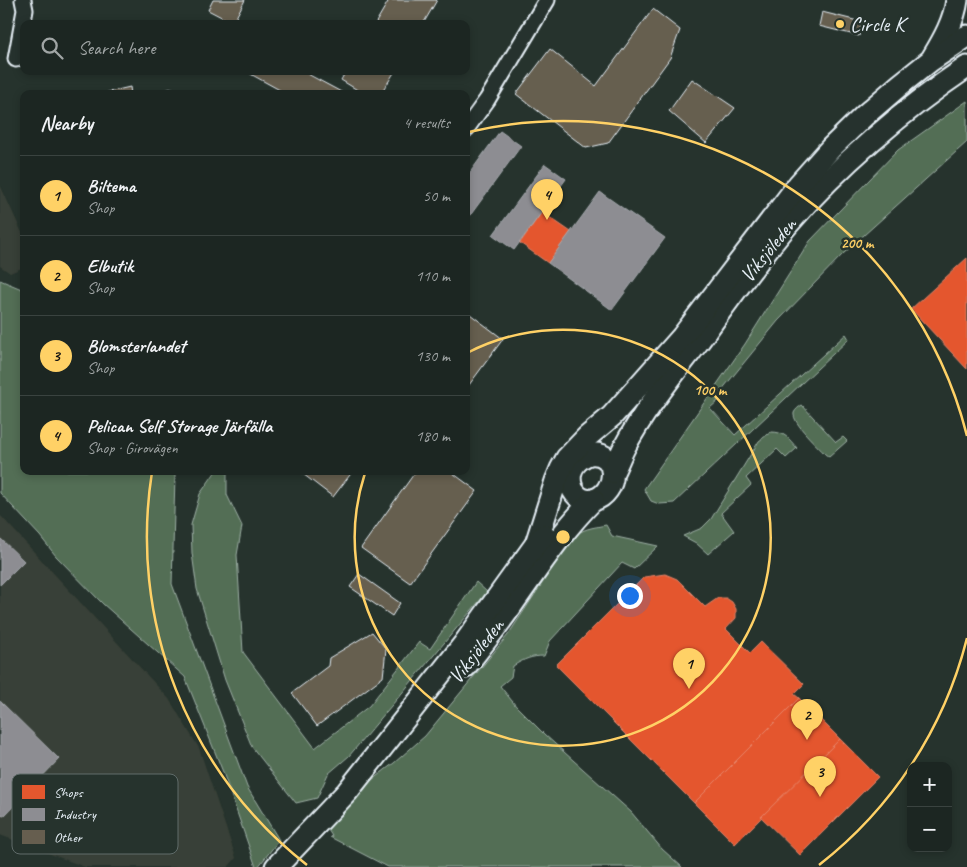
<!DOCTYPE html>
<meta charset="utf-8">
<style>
body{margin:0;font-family:Caveat,sans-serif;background:#29322f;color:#f1f3f6}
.controls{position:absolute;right:15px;bottom:15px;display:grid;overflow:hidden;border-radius:10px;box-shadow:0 2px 8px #0003}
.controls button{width:45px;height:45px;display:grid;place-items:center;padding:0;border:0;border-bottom:1px solid #3a4340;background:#1c2622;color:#f1f3f6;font:25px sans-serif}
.you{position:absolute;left:629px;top:595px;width:18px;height:18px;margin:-12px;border:4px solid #fff;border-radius:50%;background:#1a73e8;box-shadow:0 0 0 8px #1a73e833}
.badge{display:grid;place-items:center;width:32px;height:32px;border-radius:50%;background:#ffd166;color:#111;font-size:16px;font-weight:700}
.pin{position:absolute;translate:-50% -41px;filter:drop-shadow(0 1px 2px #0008)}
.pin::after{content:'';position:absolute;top:26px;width:18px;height:15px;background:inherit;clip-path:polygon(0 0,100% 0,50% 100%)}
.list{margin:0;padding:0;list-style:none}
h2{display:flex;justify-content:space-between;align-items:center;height:65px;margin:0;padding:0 20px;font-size:21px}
h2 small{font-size:16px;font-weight:400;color:#a0a5a5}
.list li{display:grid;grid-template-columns:32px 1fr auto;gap:15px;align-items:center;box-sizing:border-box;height:80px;padding:0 20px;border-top:1px solid #3a4340}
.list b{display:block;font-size:19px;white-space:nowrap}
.list p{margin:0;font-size:16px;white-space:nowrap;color:#a0a5a5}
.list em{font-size:16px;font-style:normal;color:#a0a5a5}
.icon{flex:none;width:28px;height:28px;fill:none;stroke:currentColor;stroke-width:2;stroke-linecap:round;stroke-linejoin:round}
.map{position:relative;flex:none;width:967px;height:867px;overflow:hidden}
.search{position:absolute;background:#1c2622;box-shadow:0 2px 8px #0003;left:20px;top:20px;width:450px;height:55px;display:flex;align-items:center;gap:12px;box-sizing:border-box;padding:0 18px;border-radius:10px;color:#a0a5a5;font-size:19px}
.panel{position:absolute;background:#1c2622;box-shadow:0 2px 8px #0003;left:20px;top:90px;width:450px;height:385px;border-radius:10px}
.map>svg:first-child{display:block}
</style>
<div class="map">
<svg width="967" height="867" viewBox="0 0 967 867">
<rect width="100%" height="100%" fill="#26332d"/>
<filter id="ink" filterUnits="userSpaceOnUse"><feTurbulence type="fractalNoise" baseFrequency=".02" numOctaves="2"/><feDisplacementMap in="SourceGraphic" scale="10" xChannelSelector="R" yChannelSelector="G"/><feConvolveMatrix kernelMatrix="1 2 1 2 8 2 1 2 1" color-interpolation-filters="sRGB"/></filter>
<g filter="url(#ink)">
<g fill="#394037">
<path d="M0,185L24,237V267L10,273L0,266Z"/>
<path d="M0,515L169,699L199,748L236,858L228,867H85L0,835Z"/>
</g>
<g fill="#536e55" stroke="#9eb0a6">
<path d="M967,101V142L843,254L778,321L716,397L718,401L710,408L735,435L846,334L849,339L674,503L659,504L651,501L644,489L745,344L810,241L898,150Z"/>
<path d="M0,280L24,290V471H173L175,476L172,584L247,787L279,840L258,867H256L223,772L185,677L103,604L56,556L40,536L0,493Z"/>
<path d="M802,405L836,442L843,437L847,441L829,457L825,454C818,446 792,423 794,413C795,410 799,407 802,405Z"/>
<path d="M771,432C785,432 788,438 797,448L786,458L777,449L746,478L751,485L721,513L734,531L708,554L696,543L683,536L702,528L711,519L759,441Z"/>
<path d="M216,471H227V495L242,526L237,555L243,652L315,748L369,706L419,642L430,649L476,582L487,592L349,756L328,774L317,798L296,803L252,747L225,680L197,589L192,553L191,525L200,494Z"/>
<path d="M606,525L612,536L658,546L634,569L622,563L550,641L544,656C532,656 524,659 513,666L511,677L500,686L516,706L545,735L631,812L662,849L682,867H388L330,837L332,836L324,824L368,783L394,763L425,736L508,635L572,538C583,528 592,528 606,525Z"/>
</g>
<g fill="#e4572e" stroke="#e5856b">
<path d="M542,212L571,232L548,263L520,243Z"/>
<path d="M967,258V369L911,309Z"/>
<path d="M665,574L677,579L705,607L718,598H726L732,602L736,609V618L726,629L750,653L761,642L804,684L794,694L799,698L694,803L556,665L644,577Z"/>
<path d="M799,698L840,739L735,844L694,803Z"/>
<path d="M840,739L878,777L800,855L761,817Z"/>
</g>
<g fill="#8d8d92" stroke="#a8abb1">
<path d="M500,131L521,146L469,217L466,215V178Z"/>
<path d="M545,164L566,179L514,250L493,235Z"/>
<path d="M600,192L665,238L612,310L548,263Z"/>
<path d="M0,538L24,561L0,585Z"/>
<path d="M0,701L59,759L4,816L0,815Z"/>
</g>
<g fill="#665e4f" stroke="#e8f1f8">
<path d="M213,0H245L233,23L208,10Z"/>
<path d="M389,0H437L423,24H375Z"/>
<path d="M653,9L680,30L670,58L608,143L586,148L516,94L550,49L596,86Z"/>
<path d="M822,12L862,22L859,36L819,26Z"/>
<path d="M245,71H302L345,94H287Z"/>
<path d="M346,71H395L381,94H364L341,80Z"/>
<path d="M692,79L735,108L706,143L669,111Z"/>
<path d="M130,87L131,94H100Z"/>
<path d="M173,88L174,94H147Z"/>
<path d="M466,311L503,339L466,389Z"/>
<path d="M299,471H353L333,497Z"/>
<path d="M416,471H450L477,491L410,583L361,548Z"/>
<path d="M359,574L400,603L392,616L350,587Z"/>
<path d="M372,632L386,649L383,677L317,726L292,693L328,666L329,658Z"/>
</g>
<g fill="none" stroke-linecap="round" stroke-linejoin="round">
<g stroke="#e8f1f8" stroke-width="19">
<g id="street">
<path d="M16,59L25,10L23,0"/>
<path d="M466,129L487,100L547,0"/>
</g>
</g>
<g stroke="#e8f1f8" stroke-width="25">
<g id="secondary">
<path d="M933,57C944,39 954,21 957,0"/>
<path d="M590,454C621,451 618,494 593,500C569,505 558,464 590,454Z"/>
<path d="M613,472C617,464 620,456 624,448C644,410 672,376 698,342C727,302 755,262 788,224C838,166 903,110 967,67"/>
<path d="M536,544L556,481L561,469L567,458L587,437L612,416L682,337L799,184L831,148L865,115L901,84L930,61L967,36"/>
<path d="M465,667C482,645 500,623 516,599C540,565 563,530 593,500"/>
<path d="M276,867L347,792L464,644L536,544L544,535"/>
</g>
</g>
<use href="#street" stroke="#26332d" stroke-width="15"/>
<use href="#secondary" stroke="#26332d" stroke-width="21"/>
</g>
</g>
<g fill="none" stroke="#ffd166" stroke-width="2.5">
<path d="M467 353A208 208 0 1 1 365 473"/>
<path d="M967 638A416 416 0 0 1 819 865M307 865A416 416 0 0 1 152 472M469 132A416 416 0 0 1 967 436"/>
</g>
<circle fill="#ffd166" stroke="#26332d" stroke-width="2" cx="840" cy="24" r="5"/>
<g text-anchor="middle" stroke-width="5" stroke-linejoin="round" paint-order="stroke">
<g font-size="21" fill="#e8f1f8" stroke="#26332d" text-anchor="start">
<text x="850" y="31">Circle K</text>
</g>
<g font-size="21" fill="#e8f1f8" stroke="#26332d">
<text transform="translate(768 250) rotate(-51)" y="7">Viksjöleden</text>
<text transform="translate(476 651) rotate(-52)" y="7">Viksjöleden</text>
</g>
</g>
<rect x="12" y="774" width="166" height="80" rx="8" fill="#26332d" stroke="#606c6a" stroke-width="1"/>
<rect x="22" y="785" width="23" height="14" fill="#e4572e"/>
<rect x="22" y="808" width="23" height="13" fill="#8d8d92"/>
<rect x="22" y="830" width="23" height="14" fill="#665e4f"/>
<g font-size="14" fill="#e8f1f8">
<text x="54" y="797">Shops</text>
<text x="54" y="819">Industry</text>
<text x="54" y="842">Other</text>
</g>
<circle cx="563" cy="537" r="8" fill="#ffd166" stroke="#26332d" stroke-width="2.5"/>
<g font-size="15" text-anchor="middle" font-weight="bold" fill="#ffd166" stroke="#26332d" stroke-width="5" stroke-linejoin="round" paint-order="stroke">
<text x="857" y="248">200 m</text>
<text x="710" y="395">100 m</text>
</g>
</svg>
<div class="controls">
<button>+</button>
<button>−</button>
</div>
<div class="you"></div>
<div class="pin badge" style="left:689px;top:689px">1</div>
<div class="pin badge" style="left:807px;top:740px">2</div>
<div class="pin badge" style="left:820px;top:797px">3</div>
<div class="pin badge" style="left:547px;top:220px">4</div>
<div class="search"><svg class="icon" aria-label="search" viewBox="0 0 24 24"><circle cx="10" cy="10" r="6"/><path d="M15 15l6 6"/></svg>Search here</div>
<section class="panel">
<h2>Nearby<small>4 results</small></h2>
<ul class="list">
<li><span class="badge">1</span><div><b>Biltema</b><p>Shop</p></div><em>50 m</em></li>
<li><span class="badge">2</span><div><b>Elbutik</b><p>Shop</p></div><em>110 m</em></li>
<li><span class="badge">3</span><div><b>Blomsterlandet</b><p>Shop</p></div><em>130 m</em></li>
<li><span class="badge">4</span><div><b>Pelican Self Storage Järfälla</b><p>Shop · Girovägen</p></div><em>180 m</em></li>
</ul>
</section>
</div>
